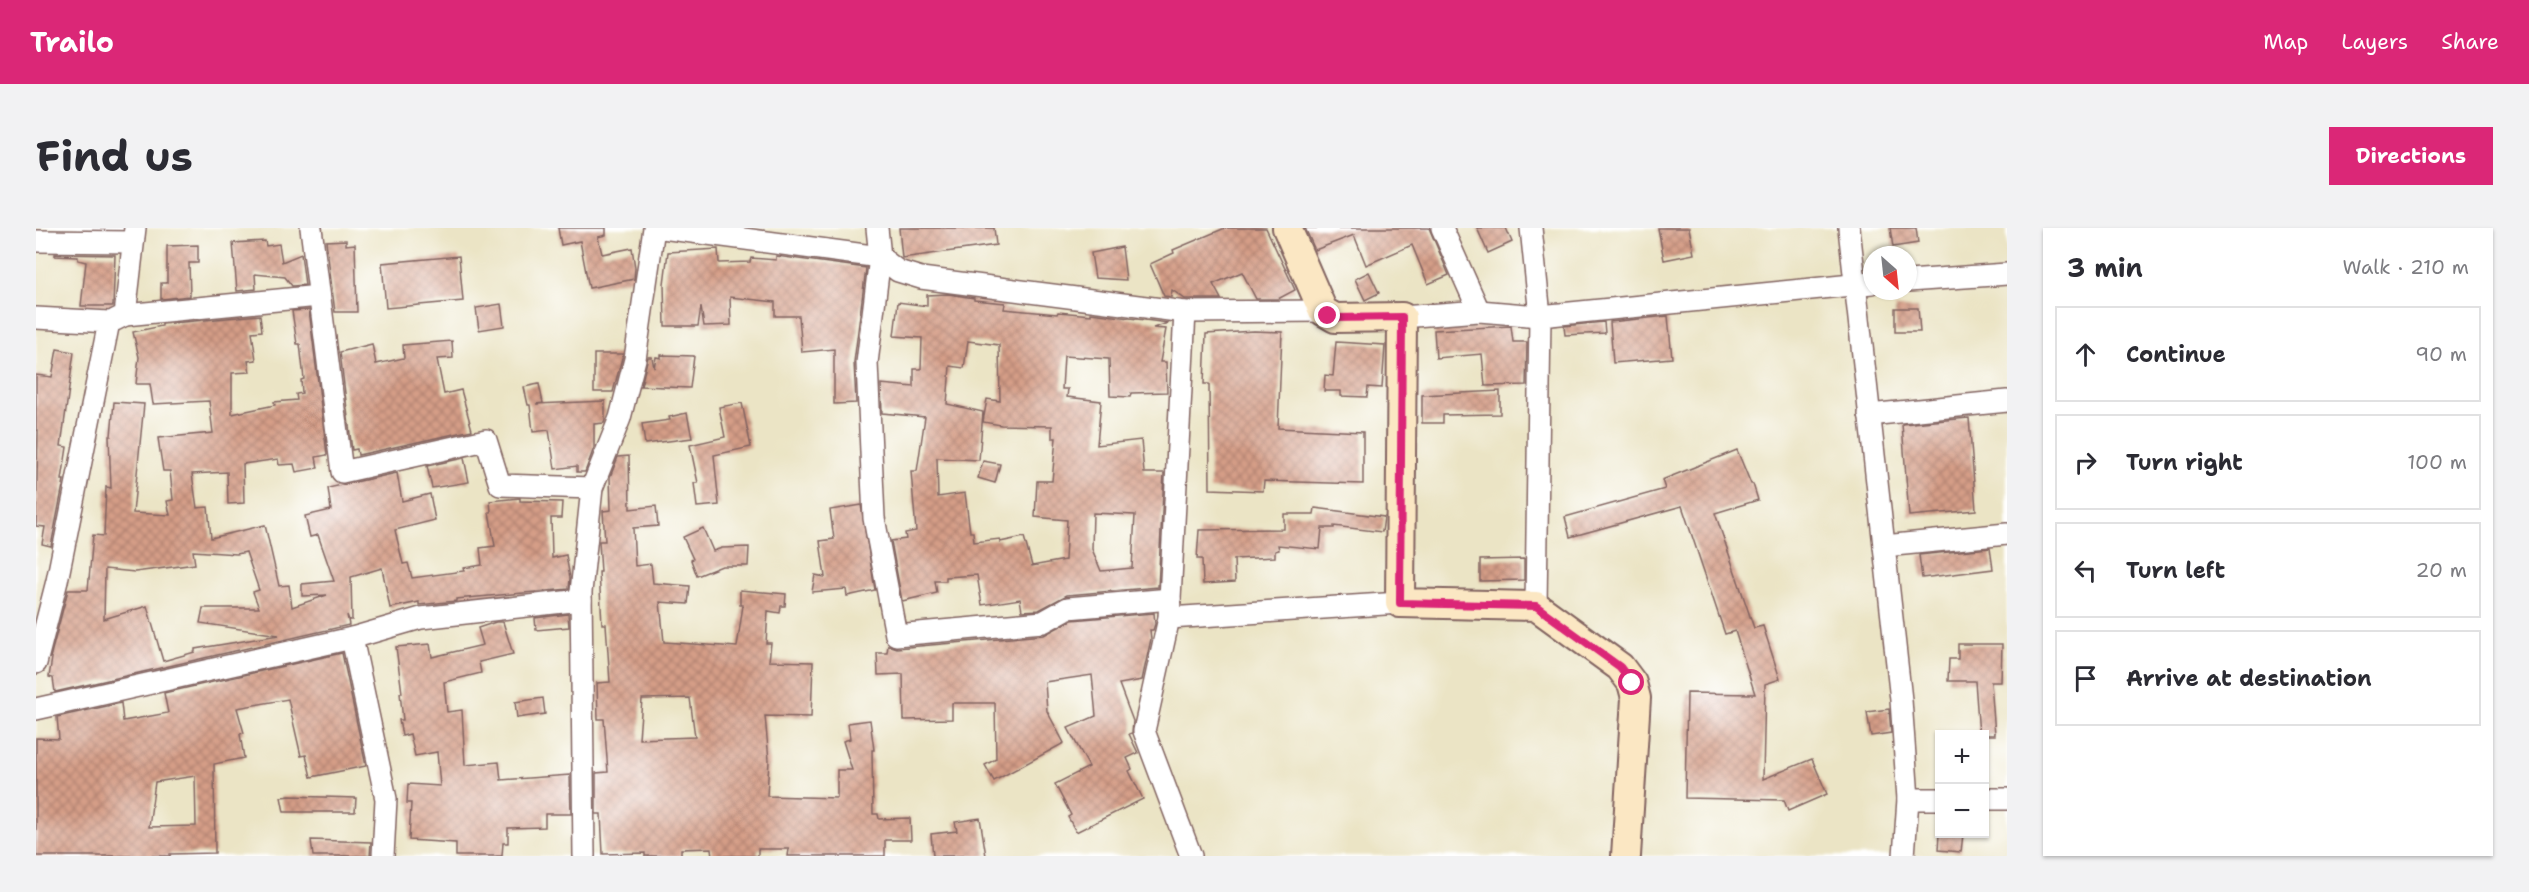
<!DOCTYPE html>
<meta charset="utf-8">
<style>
body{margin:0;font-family:"Shantell Sans",sans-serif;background:#f2f2f3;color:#2b2b33}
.controls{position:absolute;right:18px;bottom:18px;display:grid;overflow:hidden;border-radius:0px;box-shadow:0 2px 4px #0004}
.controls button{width:54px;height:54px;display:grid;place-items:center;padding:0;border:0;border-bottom:2px solid #e1e1e2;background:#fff;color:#2b2b33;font:30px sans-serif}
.compass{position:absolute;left:1827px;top:18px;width:54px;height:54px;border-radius:50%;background:#fff;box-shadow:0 2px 4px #0004;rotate:153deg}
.stop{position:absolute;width:18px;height:18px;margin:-14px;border:4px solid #db2777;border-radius:50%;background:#fff}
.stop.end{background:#db2777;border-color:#fff;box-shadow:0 2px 6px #0008}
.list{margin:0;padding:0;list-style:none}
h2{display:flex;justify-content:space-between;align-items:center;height:78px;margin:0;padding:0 24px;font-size:26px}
h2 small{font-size:20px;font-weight:400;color:#7c7c81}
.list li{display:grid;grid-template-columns:39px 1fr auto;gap:18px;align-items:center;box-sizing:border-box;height:96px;margin:0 12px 12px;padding:0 12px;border:2px solid #e1e1e2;border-radius:0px}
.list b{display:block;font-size:22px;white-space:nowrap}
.list em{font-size:20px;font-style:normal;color:#7c7c81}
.icon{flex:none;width:33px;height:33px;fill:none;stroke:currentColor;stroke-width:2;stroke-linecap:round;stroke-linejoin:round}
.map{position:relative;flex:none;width:1971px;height:628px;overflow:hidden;border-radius:0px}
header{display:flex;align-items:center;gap:36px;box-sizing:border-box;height:84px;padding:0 30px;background:#db2777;color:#fff}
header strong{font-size:28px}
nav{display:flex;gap:33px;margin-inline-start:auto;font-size:21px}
.intro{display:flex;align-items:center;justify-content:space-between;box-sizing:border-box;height:144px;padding:0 36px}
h1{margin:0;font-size:42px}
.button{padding:15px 27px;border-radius:0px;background:#db2777;color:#fff;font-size:21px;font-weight:700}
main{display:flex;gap:36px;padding:0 36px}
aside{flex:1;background:#fff;border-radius:0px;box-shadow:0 2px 4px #0004}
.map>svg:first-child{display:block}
</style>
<header>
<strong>Trailo</strong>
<nav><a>Map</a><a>Layers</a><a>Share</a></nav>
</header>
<div class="intro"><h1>Find us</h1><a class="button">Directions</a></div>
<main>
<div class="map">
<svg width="1971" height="628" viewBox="0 0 1971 628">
<defs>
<pattern id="building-cross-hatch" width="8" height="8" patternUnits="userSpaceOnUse" patternTransform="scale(1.5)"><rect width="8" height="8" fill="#d59e87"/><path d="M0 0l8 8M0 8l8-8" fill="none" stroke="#af806f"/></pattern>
</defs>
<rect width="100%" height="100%" fill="#fff"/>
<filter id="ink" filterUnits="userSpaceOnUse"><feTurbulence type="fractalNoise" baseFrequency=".0167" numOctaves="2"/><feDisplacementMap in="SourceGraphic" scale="12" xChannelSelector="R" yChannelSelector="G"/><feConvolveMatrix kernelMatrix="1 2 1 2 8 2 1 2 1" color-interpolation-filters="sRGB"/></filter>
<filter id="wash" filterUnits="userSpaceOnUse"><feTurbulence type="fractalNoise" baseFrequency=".008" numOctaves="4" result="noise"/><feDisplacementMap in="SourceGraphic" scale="24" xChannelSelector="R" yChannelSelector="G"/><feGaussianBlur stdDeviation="1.35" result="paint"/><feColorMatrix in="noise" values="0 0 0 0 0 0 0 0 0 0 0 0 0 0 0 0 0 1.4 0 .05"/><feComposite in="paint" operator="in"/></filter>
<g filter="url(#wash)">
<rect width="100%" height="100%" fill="#ebe4c5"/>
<g id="blocks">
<g fill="url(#building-cross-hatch)" fill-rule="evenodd">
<path d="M522,0H570V7L562,9L566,26L596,20L599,40L598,51L553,60L544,13L525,17Z"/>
<path d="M863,0H958L960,17L866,30Z"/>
<path d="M1189,0H1230L1259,62L1242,71H1220L1206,44L1177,56L1185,71H1149L1136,62L1135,69L1128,68L1114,36L1138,25L1137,22Z"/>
<path d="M1269,0H1393L1413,47L1392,56L1376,17L1330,37L1318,7L1279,22Z"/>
<path d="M1441,0H1470L1476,14L1452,25Z"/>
<path d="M1622,0H1653L1658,26L1628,32Z"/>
<path d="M1854,0H1880L1882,15L1857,19Z"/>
<path d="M310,12V17L319,16L321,84H299L290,13Z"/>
<path d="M229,13L230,18L243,16L246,34L265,26L269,57L256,58L249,49L219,46L220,61L201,63L197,15Z"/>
<path d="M162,17V35H153L154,68L125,71V55H131V18Z"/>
<path d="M1086,19L1090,52L1059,50L1055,25Z"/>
<path d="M682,21L683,35L714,34L715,30L740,32V28L830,40L818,134L820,175L798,176V121L766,124L763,88H739V74L694,69L695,97L668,98L665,79L662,98H629L628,56L632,24Z"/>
<path d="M19,26L79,27L77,78H45L50,34L42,32V29L19,28Z"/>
<path d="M423,28L427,73L350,80L346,35Z"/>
<path d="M1333,44L1343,65L1329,72L1319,51Z"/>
<path d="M912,66L938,70V72L969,75L968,81L1021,86L1022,84L1055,87V85L1132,95L1117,100L1130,101L1124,134H1130L1131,164L1095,165L1094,169L1074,168L1073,131L1028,128L1026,161H1032L1031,169L1065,173L1061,217L1105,212L1108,245H1128L1122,359L1031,367L1003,382L986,383L984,371L946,377L941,347L910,349V353H899L901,365L866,373L855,313L870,311L869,305L880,303L875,243H881L889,189L846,185L845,156L878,159V141H885L886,110L858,108L862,74L891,78V67ZM932,113L963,117L964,173L951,171L947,194L965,197L1016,198V210H1020L1016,253H1001L999,289L1031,292L1029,332L996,338L988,309L964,314V311L938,314L937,304H934L929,265L902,269L901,230L943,232L947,184L911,176L914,138L928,140ZM1057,285L1099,287L1096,340L1065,343L1056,321Z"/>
<path d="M465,76L468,98L443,102L440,80Z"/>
<path d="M1859,80H1882L1884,104H1859Z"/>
<path d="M273,82L291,227L280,229L282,240L260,244L258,236L243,237L242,231L207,236L208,275L192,276L191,244L156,246L161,280L172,279L175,310L229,297L243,358L253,357L256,379L291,367L266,368V356L298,353L282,307L274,309L269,288L295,282L292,260L361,245L366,273L394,266L399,292L359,302L367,336L372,335L376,350L428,343L427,340L446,337L444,320L459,318L453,284H455L454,273L484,270V273L526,274L525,290H515L516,330L530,327L534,350L533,361L420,371V373L383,377V374L354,380L346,340L315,349L316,392H313L311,387L313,397L19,464L17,450L13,449L16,430H14L32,362H52L57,307L68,308L70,259L75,260L73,208H75L78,174L108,176L97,285L134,287L131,273L137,272L134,243H127L122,210L177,205L173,173L117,176L114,156H100L103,129L97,104L126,98V96L224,87L226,103L216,104L220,132L212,133L214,144L196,145V186L239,177L238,174L261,172L260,166L266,165L265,152L268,151L264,116H261L256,83ZM157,323L201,326L210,324L223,362L217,364L223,380H167L164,395L243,407L159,421V424L127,433L111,378L68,391L69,341L99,344L159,336Z"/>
<path d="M1632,88L1636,130L1577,135L1574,94Z"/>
<path d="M1568,94L1569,105L1529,107L1528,98Z"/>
<path d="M1475,98L1477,114H1491L1490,157L1449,158L1446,126L1400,130L1398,102Z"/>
<path d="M1218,103L1246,104L1242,200L1327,204V256L1228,253L1227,263L1174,261L1173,156H1168L1170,106Z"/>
<path d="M416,113L417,130L401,131L408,166L425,162L436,202L322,227L321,221L316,222L304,124L336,116L340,136L368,130L367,117Z"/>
<path d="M1300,114L1349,117L1346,160L1332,159L1331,169L1305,168V163H1288L1289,147L1297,148Z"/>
<path d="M21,121L38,124L25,218L31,219L26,252H28L15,318L6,316L9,299L0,298L2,202H0V147L16,149Z"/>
<path d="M558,126H587L577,164H558Z"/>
<path d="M625,127L658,128L654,160L605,158L612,129H616L618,140L620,129L625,130Z"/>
<path d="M503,156L507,175L500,176L569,173V192L568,195L558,196V220L549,244H541V238L519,241L513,202L497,204L494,177H492L488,159Z"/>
<path d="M1464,163V186L1407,187V195H1386V167Z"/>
<path d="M706,175L715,219L678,227L683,277L661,279L658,255H662L654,217L689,209L683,179Z"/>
<path d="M651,185L656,210L609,216L606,196L634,192L633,189Z"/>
<path d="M1933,190L1940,282L1873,288L1866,196Z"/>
<path d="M1701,222L1715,256H1717L1722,272L1679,285L1718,400L1727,398L1744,451L1729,456L1727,551L1776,531L1791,566L1752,583L1748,572L1649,570L1651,465L1719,466L1699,403L1689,406L1646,278L1534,309L1529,289L1629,261L1626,252Z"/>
<path d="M593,228L594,281L620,278L622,298L597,300L599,338L615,336L617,355L654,358L652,376L624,374L628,414L701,419L707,377H704V362L750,366L749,378H745L744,385L732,383L730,415H735L733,433L777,434L775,489L729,488L733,532L731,568L801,570V542H816L807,513L814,511L812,495L834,492L838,522H836L837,586H842L843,591L874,590L875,612H849V628H752L753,621H722V628H676L675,620L645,621V628H609V625L567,626L565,586H560V545L572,544L568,491H562L561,455L574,454L570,396H566L563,344H565L563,313H569L567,283L575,282L574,249L582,229ZM654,470L659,509L603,511L606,471Z"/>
<path d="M428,230L433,254L396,260L391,238Z"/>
<path d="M947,233L964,236L959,255L942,250Z"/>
<path d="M825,277L839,362L811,368L810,361L776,364L779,347L789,349L784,313L798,311L794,282Z"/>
<path d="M1279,280L1348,289L1346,304L1298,298V300H1286L1284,321L1242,317L1243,322L1239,323V329L1198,331L1199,354L1167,356L1166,331H1161L1163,302L1248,301V286H1278Z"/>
<path d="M667,300L677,323L686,320L713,319L712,338H686L661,348L655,332L657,331L647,309Z"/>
<path d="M1954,320L1957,341L1886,350L1883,327Z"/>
<path d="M1488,331V352L1444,353V332Z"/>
<path d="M1118,385L1119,396L1117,402H1114L1115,411L1106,452L1083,456L1097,493L1096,505L1093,506L1102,525L1091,530L1096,541L1093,543L1107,571L1040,604L1032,589L1035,587L1019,556L1053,539L1032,500L1060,488L1056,447L1009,454L1011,483L1028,515L958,553L949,537L960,531L959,475H916V491L868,492L867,446L842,447L841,425H851L852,417L861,420L1008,407L1036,392Z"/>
<path d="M532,386L533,399L500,402L499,390Z"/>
<path d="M460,394H467L477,426L443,434L445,445L408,454L411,484L426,482L429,537L463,534L465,552L534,547L535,586H509V599L472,600V615H467L466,628H420V615L373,612L375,575H371L372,556L404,558L401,524L379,528L374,506L366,508L363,492H367L364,465H366L360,419L394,416L396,429L447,417L442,400Z"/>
<path d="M1922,416H1966L1965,454H1955L1959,507H1943L1939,453H1912L1913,431H1922Z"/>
<path d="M306,425L330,538L275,549L270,527L265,528L252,471L201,480L208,505L204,506L208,530L178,536L179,625L134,626V628H0V510L23,511L21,489L85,475L87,493L132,485L128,465ZM159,548L160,598L113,599L119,554Z"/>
<path d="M507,470L509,486L481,490L479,474Z"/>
<path d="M1853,481L1855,505L1835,508L1831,484Z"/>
<path d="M254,568L320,570L319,584H248L245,569Z"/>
<path d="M944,590L950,628H897L895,606L921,603L919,594Z"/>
<path d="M1903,606H1927L1925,624L1902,622Z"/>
<path d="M275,612L335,614L334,628H277Z"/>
</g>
</g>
</g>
<g filter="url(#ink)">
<use href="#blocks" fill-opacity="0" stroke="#826461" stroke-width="1.5"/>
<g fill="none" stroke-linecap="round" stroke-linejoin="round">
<g stroke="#826461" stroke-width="24">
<g id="minor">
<path d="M275,0L306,244L450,212L464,257L556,260"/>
<path d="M626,0L844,29L862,43L885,50L1149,84L1287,83"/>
<path d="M841,0L844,29L831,135L838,290L860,407L1007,394L1032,380L1134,371"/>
<path d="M1813,0L1865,472L1872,571L1868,628"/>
<path d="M0,13L97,14"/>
<path d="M1872,53L1971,46"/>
<path d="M1443,83L1504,88L1495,0"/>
<path d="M1149,84L1133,390L1108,503L1155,628"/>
<path d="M89,87L283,68"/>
<path d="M1366,89L1443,83L1406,0"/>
<path d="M0,90L73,94L21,353L0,435"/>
<path d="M79,92L89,87L99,0"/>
<path d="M1833,187L1971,173"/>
<path d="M1848,318L1971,306"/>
<path d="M1500,378L1504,88L1836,55"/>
<path d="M1133,390L1364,375"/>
<path d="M316,410L350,571L347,628"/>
<path d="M0,481L316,410L385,390L545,372"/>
<path d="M1872,571H1904"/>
<path d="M1948,571H1971"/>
<path d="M548,628L545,364L556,260L584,190L599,131L618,0"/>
</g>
</g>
<g stroke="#826461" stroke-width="32">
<path id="secondary" d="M1251,0L1287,83L1299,90L1366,89L1364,375L1500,378L1584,439L1596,455L1600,470L1590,628"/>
</g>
<use href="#minor" stroke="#fff" stroke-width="21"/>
<use href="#secondary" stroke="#fbe7c3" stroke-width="28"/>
</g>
</g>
<g fill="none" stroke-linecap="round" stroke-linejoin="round" filter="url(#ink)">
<path stroke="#db2777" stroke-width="8" d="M1292,88L1299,90L1366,89L1364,375L1500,378L1584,439L1596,455"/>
</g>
</svg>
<div class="controls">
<button>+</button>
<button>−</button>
</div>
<svg class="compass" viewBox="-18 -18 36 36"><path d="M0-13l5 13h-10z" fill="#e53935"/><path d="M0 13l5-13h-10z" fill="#7c7c81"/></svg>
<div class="stop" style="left:1596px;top:455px"></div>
<div class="stop end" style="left:1292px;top:88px"></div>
</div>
<aside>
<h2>3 min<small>Walk · 210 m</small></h2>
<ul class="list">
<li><svg class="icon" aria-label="ahead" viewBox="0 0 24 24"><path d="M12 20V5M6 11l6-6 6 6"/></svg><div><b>Continue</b></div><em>90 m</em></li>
<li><svg class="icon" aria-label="right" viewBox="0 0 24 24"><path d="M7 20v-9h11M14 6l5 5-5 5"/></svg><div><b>Turn right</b></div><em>100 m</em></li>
<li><svg class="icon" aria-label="left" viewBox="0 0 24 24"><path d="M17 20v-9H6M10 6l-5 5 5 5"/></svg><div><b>Turn left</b></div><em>20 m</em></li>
<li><svg class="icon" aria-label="arrive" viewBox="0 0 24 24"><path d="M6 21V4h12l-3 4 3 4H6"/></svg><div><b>Arrive at destination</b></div></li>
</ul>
</aside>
</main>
